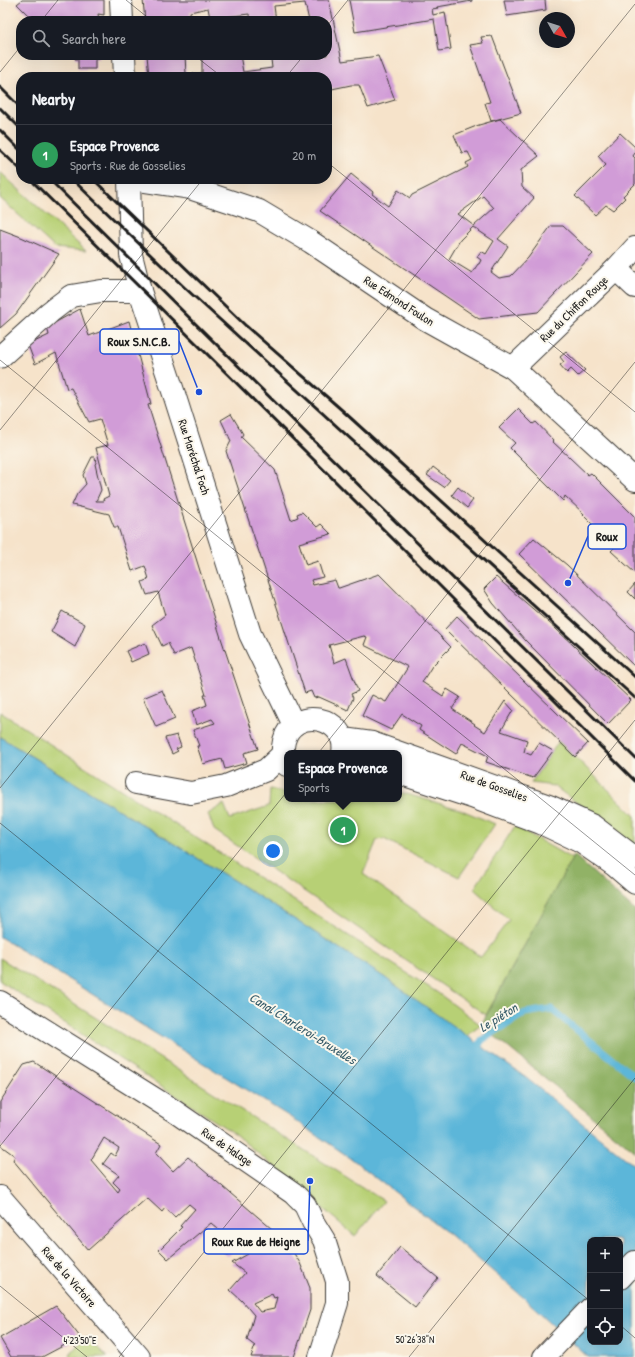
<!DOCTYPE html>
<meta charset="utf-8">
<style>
body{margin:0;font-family:"Patrick Hand",sans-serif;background:#20242c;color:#f1f3f6}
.controls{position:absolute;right:12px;bottom:12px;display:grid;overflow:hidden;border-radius:8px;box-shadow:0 4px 16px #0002}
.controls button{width:36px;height:36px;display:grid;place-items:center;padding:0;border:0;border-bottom:1px solid #363941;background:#171b24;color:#f1f3f6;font:20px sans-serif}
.compass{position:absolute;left:539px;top:12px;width:36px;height:36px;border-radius:50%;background:#171b24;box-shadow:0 4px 16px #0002;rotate:129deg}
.you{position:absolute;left:273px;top:851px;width:14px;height:14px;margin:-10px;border:3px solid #fff;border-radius:50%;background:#1a73e8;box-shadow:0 0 0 6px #1a73e833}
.badge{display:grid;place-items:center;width:26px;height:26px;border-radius:50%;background:#7c3aed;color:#fff;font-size:13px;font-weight:700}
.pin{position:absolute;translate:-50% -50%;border:2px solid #fff;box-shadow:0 1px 4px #0006}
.popup{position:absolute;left:284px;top:750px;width:118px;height:52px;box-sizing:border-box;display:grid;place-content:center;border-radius:8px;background:#171b24;filter:drop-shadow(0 1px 3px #0005);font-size:13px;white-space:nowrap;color:#9ea1a6}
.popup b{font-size:15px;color:#f1f3f6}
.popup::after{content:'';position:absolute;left:50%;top:100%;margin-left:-8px;border:8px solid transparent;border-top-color:#171b24}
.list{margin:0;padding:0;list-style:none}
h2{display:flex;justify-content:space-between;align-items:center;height:52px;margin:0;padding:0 16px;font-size:17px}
h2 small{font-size:13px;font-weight:400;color:#9ea1a6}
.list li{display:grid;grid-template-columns:26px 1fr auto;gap:12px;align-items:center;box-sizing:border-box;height:60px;padding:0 16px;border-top:1px solid #363941}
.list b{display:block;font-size:15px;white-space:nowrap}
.list p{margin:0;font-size:13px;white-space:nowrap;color:#9ea1a6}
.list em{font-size:13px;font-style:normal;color:#9ea1a6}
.icon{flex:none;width:22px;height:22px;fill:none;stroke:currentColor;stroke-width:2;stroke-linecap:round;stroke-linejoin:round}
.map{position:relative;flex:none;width:635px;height:1357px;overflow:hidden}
.search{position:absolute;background:#171b24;box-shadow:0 4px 16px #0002;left:16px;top:16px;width:316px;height:44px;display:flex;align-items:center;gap:10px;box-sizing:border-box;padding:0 14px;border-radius:16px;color:#9ea1a6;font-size:15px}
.panel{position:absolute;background:#171b24;box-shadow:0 4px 16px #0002;left:16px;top:72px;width:316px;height:112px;border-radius:16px}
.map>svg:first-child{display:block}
</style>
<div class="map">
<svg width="635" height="1357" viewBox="0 0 635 1357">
<rect width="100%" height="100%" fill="#fbf7ec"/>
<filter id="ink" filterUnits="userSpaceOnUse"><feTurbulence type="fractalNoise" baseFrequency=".025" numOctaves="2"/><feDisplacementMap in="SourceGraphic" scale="8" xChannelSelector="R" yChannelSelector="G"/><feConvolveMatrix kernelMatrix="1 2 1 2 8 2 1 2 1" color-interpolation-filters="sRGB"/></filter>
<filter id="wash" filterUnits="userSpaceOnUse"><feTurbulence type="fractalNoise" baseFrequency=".012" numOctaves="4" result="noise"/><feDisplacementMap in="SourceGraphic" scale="16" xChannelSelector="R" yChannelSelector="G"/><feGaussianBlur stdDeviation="0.9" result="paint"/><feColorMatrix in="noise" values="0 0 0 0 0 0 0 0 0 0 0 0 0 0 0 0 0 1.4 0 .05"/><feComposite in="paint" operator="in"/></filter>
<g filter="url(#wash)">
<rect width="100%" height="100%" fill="#f6e3ca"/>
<g fill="#b7d075" stroke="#6a7648">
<path d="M0,172L86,251L55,248L0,198Z"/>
<path d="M0,712L438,993L481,1025L464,1038L384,977L241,885L0,737Z"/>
<path d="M559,741L635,816V846L554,786L531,783Z"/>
<path d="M270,789L287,793V799H399V792L459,809L495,824L459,877L384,839L377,840L363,874L481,957L509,920L474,889L515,826L572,859L486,1015L214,830L208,814L224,804L230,819L269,806Z"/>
<path d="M0,958L120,1033L384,1201L355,1236L235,1134L0,981Z"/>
<path d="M86,1336L107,1357H71L69,1355Z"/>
</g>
<path fill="#91b266" stroke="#566741" d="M574,855L635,911V1152L481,1025Z"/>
<path fill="#5bb6d9" stroke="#3c697a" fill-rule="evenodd" d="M0,737L241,885L384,977L525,1077L635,1166V1357H588L523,1297L444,1230L352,1159L290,1117L0,937ZM590,1240H620V1342H590Z"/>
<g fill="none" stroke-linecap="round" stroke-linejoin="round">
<path stroke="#5bb6d9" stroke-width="7" d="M475,1051L482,1040L525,1013L551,1009L635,1077"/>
</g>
<g id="blocks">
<g fill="#d19cd7" fill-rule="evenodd">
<path d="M22,0H104V15L98,14L99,21H34L17,4Z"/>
<path d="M143,0H329L342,61L378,56L395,100L368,108L359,85H351L327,90V77H149L147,55H185L186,74L202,73V58H201L200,55H240L243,72L272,68L271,59L291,55H327V21H309L305,3L274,6L276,21H250L249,14L216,18V21H194L210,18L208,8L190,12L191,21H145Z"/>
<path d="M349,0H472V1L437,7L438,8L432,9L433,15L445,12L451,49L439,51L434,19L355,32Z"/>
<path d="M504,0H545L546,10L507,16Z"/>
<path d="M492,36L521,113L491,121L485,103L490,102L470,45L483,43L481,37Z"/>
<path d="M75,55H99V59H95V69H78V59H75Z"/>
<path d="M500,119L539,156L521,170L522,187L534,198L498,239L508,246L491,272L499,278L511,276L528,258L551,226H563L593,254L538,312L479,319L320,211L351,174L373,192L372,194L388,206L398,190L410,198L412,195L468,167L466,163L472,160L468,152L462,153L454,135L479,125ZM483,196L494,208L474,226L458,214ZM473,227L494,241L486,254L481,251L477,257L481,260L479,264H478L472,273L449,259L460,240Z"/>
<path d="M620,133L635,147V153L633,156L635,158V184L623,196L625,198L613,210L606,205L595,215L575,196L606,165L598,156Z"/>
<path d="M0,229L21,237L59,254L16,314L0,328Z"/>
<path d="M80,309L89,336L129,321L151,404L148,405L221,638L258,749L244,753L247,763L225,769L222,759L203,764L197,746H199L193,730L215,723L212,719L196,725L192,711L207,705L204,695H206L191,648L174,655L168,643L162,646L152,625L165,615L158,592L147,595L142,582L149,579L145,566L132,571L118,527H114L109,514L72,505L77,494L86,484L83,475L92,457H95L96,463L95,464L101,490L96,501H104L103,499L109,496L96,448L108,445L100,419L89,422L71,388L67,389L56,353L35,364L28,345L49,335L47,327Z"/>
<path d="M566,352L585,370L578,376L571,369L567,373L560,365L564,362L560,357Z"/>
<path d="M518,409L533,424L536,422L553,440L552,441L588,475L591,473L635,517V573L611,551L615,547L583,515L584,514L565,496L563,501L510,448L515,443L499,428Z"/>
<path d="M231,414L243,434L241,437L275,470L291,520L298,517L297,514L302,512L317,527L321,524L331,534L299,543L306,565L318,561L323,577L311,580L313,585L335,580L338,588H339L379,574L451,647L432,666L422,682L443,696L447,689L460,697L452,709L475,724L474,725L485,732L505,701L513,710L501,731L527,740L524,752L531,755L539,743L553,751L533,778L486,762L488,756L462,743L456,754L419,730L421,726L402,714L391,730L362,716L372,695L386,702L408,667L364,645L367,637L364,636L329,645L334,663L346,658L358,691L351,694L353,698L348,710L319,697L314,698L311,691L305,693L226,451L231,441L221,420Z"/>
<path d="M433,467L450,480L444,487L427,475Z"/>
<path d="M458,487L473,500L467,508L452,495Z"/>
<path d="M534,538L567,565L635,632V667L519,554Z"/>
<path d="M496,577L555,628L631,700L608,724L525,640L493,603L484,589Z"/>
<path d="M635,584V599L628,592Z"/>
<path d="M62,611L85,624L75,647L51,632Z"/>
<path d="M457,616L588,743L575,757L445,629Z"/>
<path d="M145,643L149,654L131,662L126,651Z"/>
<path d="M162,690L175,719L156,727L143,698Z"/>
<path d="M177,735L181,747L176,749L178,751L172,754L165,738Z"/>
<path d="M34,1062L161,1144L156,1153L173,1171L188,1157L286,1241L300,1263L310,1288V1310L294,1357H251L255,1346L247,1340L254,1315L242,1301L230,1290L245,1273L232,1263L248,1254L238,1246L228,1256L214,1246L225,1235L211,1223L168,1259L159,1250L182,1227L180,1226L195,1209L189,1204L175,1217L165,1208L162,1212L147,1198L88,1250L13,1160L15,1156L0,1145V1102L24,1065ZM104,1138L119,1148L115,1156L111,1153L103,1164L119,1175L113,1182L120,1189L118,1192L91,1160ZM272,1294L274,1298L277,1297L274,1309L260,1312L253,1303Z"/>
<path d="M400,1247L438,1278L415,1307L377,1276Z"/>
<path d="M56,1306L80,1337L42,1357H11L0,1338Z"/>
</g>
</g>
</g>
<g filter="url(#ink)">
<use href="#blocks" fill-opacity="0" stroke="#3d3a36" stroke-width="1"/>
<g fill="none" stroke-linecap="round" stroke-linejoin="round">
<g stroke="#3d3a36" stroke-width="24">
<g id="street">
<path d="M131,179L190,188L259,211L311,242L425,319L513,368L635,480"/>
<path d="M616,269L635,287"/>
<path d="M0,357L50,312L71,296L101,291H140"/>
<path d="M513,368L616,269L635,248"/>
<path d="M136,783L191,793L226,786L266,770L283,754"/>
</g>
</g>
<g stroke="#3d3a36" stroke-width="24">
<g id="secondary">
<path d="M121,0L122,21"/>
<path d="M124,55L125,77"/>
<path d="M129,179L131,255L140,291L175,397L250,634L294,725"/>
<path d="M343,739L372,743L549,806L593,826L635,858"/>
<path d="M287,765C282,758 282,750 284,741C293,705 349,716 343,753"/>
<path d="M399,773L472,797L541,823L581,842L614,865L635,883"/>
<path d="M0,1002L174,1111L293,1193L305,1205L313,1222L324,1240L337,1281V1303L320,1357"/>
<path d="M0,1197L139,1357"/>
<path d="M620,1278L635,1262"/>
<path d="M544,1357L590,1309"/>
</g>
</g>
<use href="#street" stroke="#fff" stroke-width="22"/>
<use href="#secondary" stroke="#fff" stroke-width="22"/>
<g stroke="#1c1c1c" stroke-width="3">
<path d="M0,87L21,108"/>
<path d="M0,108L21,129"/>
<path d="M0,130L21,151"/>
<path d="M0,150L21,170"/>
<path d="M30,179L305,451L635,781"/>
<path d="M49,179L635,758"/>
<path d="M72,179L184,287L635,698"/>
<path d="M93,179L246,326L343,411L635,677"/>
</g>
</g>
</g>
<path fill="none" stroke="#1c1c1c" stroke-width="1" stroke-opacity="0.45" d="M126,0L152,21M41,21L58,0M327,26L348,0M194,55L222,77M0,72L21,46M286,77L304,55M327,162L635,412M0,360L635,875M0,430L203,179M0,788L635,4M0,823L590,1301M0,1146L635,362M0,1286L87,1357M620,1325L635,1338M119,1357L635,720M409,1357L635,1078"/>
<g text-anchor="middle" stroke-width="4" stroke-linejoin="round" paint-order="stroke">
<g font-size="12" fill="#1c1c1c" stroke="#fbf7ec">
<text transform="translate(399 301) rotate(33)" y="4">Rue Edmond Foulon</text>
<text transform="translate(574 309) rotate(-44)" y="4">Rue du Chiffon Rouge</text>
<text transform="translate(194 457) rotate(72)" y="4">Rue Maréchal Foch</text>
<text transform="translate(494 786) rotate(20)" y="4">Rue de Gosselies</text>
<text transform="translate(227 1147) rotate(34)" y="4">Rue de Halage</text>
<text transform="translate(69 1277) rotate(49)" y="4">Rue de la Victoire</text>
</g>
<g font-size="13" font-style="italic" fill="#355a68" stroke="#fbf7ec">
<text transform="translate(498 1017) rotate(-32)" y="5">Le piéton</text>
<text transform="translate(303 1028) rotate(32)" y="5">Canal Charleroi-Bruxelles</text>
</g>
</g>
<g font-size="10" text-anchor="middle" fill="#1c1c1c" stroke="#fbf7ec" stroke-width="4" stroke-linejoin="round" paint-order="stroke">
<text x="415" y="1343">50°26'38"N</text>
<text x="80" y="1344">4°23'50"E</text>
</g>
<path fill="none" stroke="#1d4ed8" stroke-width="1.5" d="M199 392L179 341M568 583L588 536M310 1181L308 1241"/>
<g fill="#1d4ed8" stroke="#fbf7ec" stroke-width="1.5">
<circle cx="199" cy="392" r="4"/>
<circle cx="568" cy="583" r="4"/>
<circle cx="310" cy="1181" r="4"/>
</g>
<g fill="#fbf7ec" stroke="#1d4ed8" stroke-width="1.5">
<rect x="100" y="329" width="79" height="25" rx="4"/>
<rect x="588" y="524" width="38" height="25" rx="4"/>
<rect x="204" y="1229" width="104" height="25" rx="4"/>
</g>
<g font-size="13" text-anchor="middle" font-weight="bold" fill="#1c1c1c">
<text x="139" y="346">Roux S.N.C.B.</text>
<text x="607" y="541">Roux</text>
<text x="256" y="1246">Roux Rue de Heigne</text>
</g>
</svg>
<div class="controls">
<button>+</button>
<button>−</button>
<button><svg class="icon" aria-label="locate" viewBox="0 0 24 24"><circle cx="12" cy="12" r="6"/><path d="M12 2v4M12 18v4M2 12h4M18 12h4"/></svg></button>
</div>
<svg class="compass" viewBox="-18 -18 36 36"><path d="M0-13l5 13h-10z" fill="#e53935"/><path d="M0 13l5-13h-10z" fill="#9ea1a6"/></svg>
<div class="you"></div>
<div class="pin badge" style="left:343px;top:830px;background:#2e9e5b">1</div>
<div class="popup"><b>Espace Provence</b>Sports</div>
<div class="search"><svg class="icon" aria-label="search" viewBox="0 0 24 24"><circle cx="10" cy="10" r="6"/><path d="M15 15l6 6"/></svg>Search here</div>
<section class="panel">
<h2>Nearby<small></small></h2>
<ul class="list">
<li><span class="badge" style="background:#2e9e5b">1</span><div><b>Espace Provence</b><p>Sports · Rue de Gosselies</p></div><em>20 m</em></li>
</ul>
</section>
</div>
